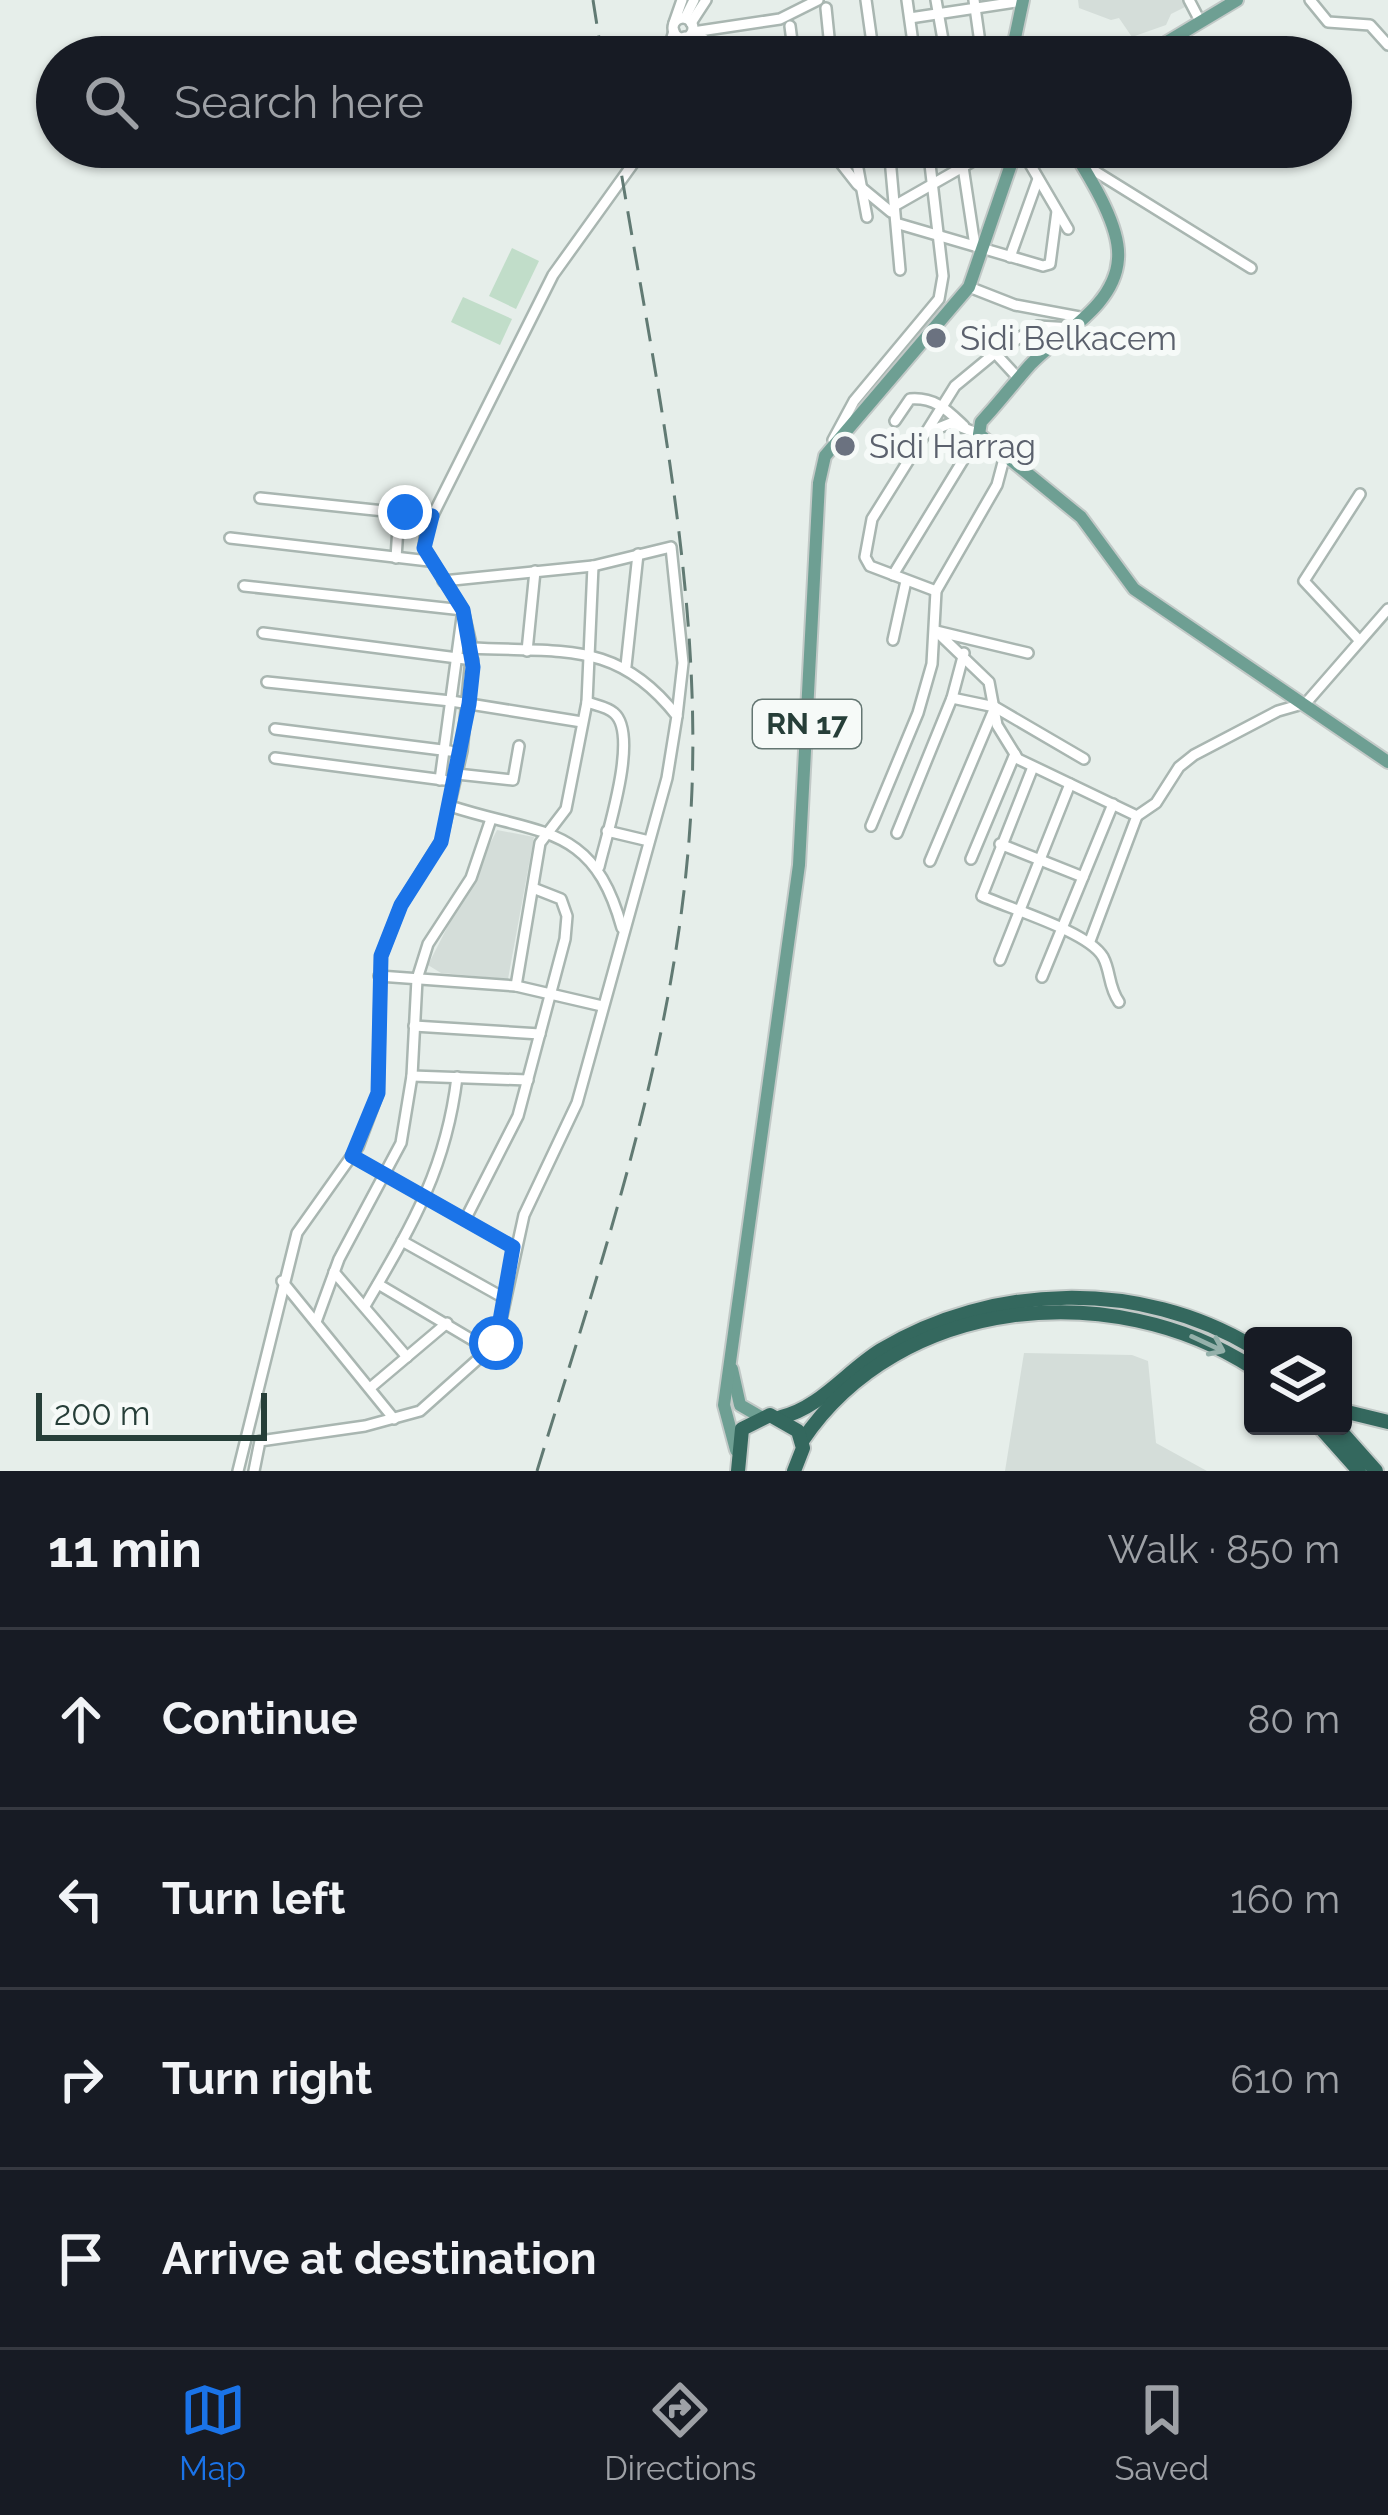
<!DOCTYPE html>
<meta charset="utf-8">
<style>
body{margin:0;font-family:Raleway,sans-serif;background:#242831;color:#f1f3f6}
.controls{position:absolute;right:36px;bottom:36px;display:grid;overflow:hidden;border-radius:12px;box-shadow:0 3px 9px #0004}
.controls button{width:108px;height:108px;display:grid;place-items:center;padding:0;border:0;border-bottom:3px solid #363941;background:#171b24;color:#f1f3f6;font:60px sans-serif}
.scale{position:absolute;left:36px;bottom:30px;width:231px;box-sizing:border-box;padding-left:12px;border:6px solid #263e38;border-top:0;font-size:33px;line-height:42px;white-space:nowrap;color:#263e38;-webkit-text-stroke:9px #f6faf8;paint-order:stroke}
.stop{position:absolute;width:36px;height:36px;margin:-27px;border:9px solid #1a73e8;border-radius:50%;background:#fff}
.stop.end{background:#1a73e8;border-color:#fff;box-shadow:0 3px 12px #0008}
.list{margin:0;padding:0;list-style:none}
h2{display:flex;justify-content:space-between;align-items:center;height:156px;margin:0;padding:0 48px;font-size:51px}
h2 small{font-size:39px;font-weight:400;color:#9ea1a6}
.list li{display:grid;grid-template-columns:78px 1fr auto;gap:36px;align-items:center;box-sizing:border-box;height:180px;padding:0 48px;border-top:3px solid #363941}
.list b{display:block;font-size:45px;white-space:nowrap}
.list em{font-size:39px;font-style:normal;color:#9ea1a6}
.icon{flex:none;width:66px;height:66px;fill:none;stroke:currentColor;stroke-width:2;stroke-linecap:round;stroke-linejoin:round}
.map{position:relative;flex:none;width:1388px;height:1471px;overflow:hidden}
.search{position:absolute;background:#171b24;box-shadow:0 3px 9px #0004;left:36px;right:36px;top:36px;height:132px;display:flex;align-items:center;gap:30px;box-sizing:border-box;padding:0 42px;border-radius:66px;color:#9ea1a6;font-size:45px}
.sheet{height:876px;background:#171b24}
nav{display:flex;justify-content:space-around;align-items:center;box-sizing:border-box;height:168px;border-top:3px solid #363941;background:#171b24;font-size:33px;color:#9ea1a6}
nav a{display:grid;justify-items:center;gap:6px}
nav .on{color:#1a73e8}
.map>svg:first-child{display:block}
</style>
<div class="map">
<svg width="1388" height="1471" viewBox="0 0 1388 1471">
<rect width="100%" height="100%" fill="#e6eeea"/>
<g fill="#d4ddd9">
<path d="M1078,0H1184L1187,6L1171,14L1166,25L1132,37L1119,18L1111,20L1079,8Z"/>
<path d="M497,830L534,837L508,979L441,973L428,965Z"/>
<path d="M1024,1353L1132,1355L1148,1361L1156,1443L1207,1471H1005Z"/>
</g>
<g fill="#c1ddc9">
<path d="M512,248L539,261L516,309L489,296Z"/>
<path d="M463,297L512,319L500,345L451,322Z"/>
</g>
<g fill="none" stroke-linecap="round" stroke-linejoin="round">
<g stroke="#a9b6b1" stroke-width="14">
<g id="minor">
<path d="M866,0L874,57"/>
<path d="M907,0L915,57"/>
<path d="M936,0L946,57"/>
<path d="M974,0L982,57"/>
<path d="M1189,0L1200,21"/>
<path d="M1310,0L1328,22L1370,25L1388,45"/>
<path d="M826,8L831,57"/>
<path d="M685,18L694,0"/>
<path d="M910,18L1023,1"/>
<circle cx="683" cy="28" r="10"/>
<path d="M674,23L682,0"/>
<path d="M691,23L706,0"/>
<path d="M790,26L794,57"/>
<path d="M693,32L780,19L818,0"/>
<path d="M698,35L731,57"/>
<path d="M666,57L674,31"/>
<path d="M675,57L685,37"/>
<path d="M800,147L801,149"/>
<path d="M828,147L857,184L891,212"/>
<path d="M854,147L867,217"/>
<path d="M889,147L900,270"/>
<path d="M960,147L975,246"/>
<path d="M1020,147L1068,229"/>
<path d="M1085,165L1251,268"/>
<path d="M896,205L996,148"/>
<path d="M899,224L1043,266L1050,264L1057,211"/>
<path d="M1010,257L1038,179"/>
<path d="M969,287L1015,305L1085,318"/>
<path d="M995,353L1038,326L1072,328"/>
<path d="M895,421L910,399C935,397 947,410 964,426"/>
<path d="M833,440L854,401L939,299L943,276L928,147"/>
<path d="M260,498L432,516"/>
<path d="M230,538L429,561"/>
<path d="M396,558L399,512"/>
<path d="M893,575L979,434L951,423L931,431"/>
<path d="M443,581L593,566L671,547L683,663L677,716"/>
<path d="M244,586L463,610L440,780"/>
<path d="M936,591L870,566L865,557L872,519L955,386L995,353L1019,379"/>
<path d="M263,633L473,660"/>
<path d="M893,640L906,581"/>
<path d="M1359,640L1304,581L1360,494"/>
<path d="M527,651L535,571"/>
<path d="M1028,653L936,631L989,682L997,725L1018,759L1137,816L1090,941"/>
<path d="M626,666L638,554"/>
<path d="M267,682L451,701L582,722"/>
<path d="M952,698L995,707L1084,759"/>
<path d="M587,702C595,705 608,707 614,713C640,735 606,836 599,867"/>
<path d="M275,729L450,751"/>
<path d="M275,758L444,780"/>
<path d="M1033,767L982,896C1011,909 1089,932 1103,957C1111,972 1108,986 1119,1002"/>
<path d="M457,774L513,780L519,746"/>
<path d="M450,806C542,836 593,823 622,928"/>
<path d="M1137,816L1156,803L1179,767L1194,755L1278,711L1306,703L1388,609"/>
<path d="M871,826L918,713L932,664L936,591L997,485L1005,455"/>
<path d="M607,831L649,841"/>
<path d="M897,833L952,698L964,653"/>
<path d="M1000,844L1083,877"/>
<path d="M971,859L1015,754"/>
<path d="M930,861L993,712"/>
<path d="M1000,960L1070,784"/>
<path d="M379,976L516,986L602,1006"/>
<path d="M1042,977L1113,804"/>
<path d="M516,986L540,843L566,809L587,702L593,566"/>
<path d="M414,1026L540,1034"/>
<path d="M412,1076L528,1080"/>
<path d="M352,1156L513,1247"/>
<path d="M465,1220L518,1116L565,939L567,916L561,899L533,888"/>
<path d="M402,1241L504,1298"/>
<path d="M334,1272L407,1357"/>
<path d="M282,1281L394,1419"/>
<path d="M378,1284L491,1351"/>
<path d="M365,1306C411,1227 446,1170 457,1077"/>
<path d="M316,1322L339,1259L401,1143L412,1076L417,979L428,944L471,878L491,819"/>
<path d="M370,1388L447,1323"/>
<path d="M238,1471L297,1233L358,1147L378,1093L381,956L401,905L441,841L462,751L472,648L463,610L424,548L426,529L553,275L645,147"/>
<path d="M254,1471L260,1441L365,1426L420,1411L496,1343L524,1215L577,1103L667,778L677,716C617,639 561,653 472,648"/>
</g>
</g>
<g stroke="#c2c9c7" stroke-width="16">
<g id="major">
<path d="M1011,57L1023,0"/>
<path d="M1142,57L1237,0"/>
<path d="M1071,147C1088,175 1121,225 1118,259C1115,307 1059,334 1030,365C1013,384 998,404 981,422L979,434L1081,517L1134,589L1388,762"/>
<path d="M732,1369L740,1405L759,1416"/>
<path d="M736,1450L724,1405L799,865L819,483L825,456L969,287L1017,147"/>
</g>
</g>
<g stroke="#c2c9c7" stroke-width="18">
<g id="highway">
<path d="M1343,1411L1388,1422"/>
<path d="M781,1417C820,1408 847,1371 881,1350C993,1283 1140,1279 1253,1347"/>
<path d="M1319,1426L1359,1471"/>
<path d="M1336,1426L1376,1471"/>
<path d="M802,1441C900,1295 1113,1277 1253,1368"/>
<path d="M738,1471L742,1429L770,1415L798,1431L803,1448L794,1471"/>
</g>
</g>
<use href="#minor" stroke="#fff" stroke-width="9"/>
<use href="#major" stroke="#6e9f93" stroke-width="12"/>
<use href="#highway" stroke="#34685e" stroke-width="14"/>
<g stroke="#617a73" stroke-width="3" stroke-dasharray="24 12" stroke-linecap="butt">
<path d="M593,0L602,57"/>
<path d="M537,1471C606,1246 683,1026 692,789C700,575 651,357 617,147"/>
</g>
</g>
<defs><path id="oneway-shaft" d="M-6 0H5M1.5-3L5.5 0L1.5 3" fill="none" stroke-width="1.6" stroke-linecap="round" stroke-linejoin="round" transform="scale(3)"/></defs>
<use stroke="#95b1ab" href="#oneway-shaft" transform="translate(1208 1344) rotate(25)"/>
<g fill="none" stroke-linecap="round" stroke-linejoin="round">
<path stroke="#1a73e8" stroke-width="15" d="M405,512L432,516L424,548L463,610L473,667L469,704L441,842L401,905L381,956L378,1093L352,1156L513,1247L496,1343"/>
</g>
<g fill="#6b7280" stroke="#f6faf8" stroke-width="4.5">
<circle cx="936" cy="338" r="12"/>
<circle cx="845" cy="446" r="12"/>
</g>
<g text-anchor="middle" stroke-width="12" stroke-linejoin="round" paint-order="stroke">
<rect fill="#f6faf8" stroke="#647672" stroke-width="3" x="753" y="700" width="108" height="48" rx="9"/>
<g font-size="30" font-weight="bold" fill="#263e38">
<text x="807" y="734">RN 17</text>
</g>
<g font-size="33" fill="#5b616d" stroke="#f6faf8" text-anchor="start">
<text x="960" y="350">Sidi Belkacem</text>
<text x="869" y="458">Sidi Harrag</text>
</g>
</g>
</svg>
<div class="controls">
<button><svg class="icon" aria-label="layers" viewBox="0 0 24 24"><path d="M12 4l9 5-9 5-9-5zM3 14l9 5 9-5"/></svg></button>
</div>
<div class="scale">200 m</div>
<div class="stop" style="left:496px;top:1343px"></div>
<div class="stop end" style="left:405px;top:512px"></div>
<div class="search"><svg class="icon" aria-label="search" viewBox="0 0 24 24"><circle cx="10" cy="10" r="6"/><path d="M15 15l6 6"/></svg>Search here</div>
</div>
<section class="sheet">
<h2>11 min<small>Walk · 850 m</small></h2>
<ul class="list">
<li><svg class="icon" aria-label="ahead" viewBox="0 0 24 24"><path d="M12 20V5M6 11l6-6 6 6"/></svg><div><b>Continue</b></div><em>80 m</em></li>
<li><svg class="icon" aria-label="left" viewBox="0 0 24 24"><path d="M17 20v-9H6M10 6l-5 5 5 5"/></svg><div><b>Turn left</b></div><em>160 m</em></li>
<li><svg class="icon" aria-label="right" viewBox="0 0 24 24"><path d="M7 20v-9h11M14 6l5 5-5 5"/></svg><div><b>Turn right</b></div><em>610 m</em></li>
<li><svg class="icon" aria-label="arrive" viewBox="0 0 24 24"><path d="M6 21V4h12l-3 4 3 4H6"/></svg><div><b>Arrive at destination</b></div></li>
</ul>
</section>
<nav>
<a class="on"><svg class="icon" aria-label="map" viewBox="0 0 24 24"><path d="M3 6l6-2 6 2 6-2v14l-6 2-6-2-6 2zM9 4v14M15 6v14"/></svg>Map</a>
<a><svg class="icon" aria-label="directions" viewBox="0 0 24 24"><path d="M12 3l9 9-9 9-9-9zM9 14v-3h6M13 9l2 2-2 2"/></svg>Directions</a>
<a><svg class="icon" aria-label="saved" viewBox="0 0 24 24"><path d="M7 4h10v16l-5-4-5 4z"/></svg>Saved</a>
</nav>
